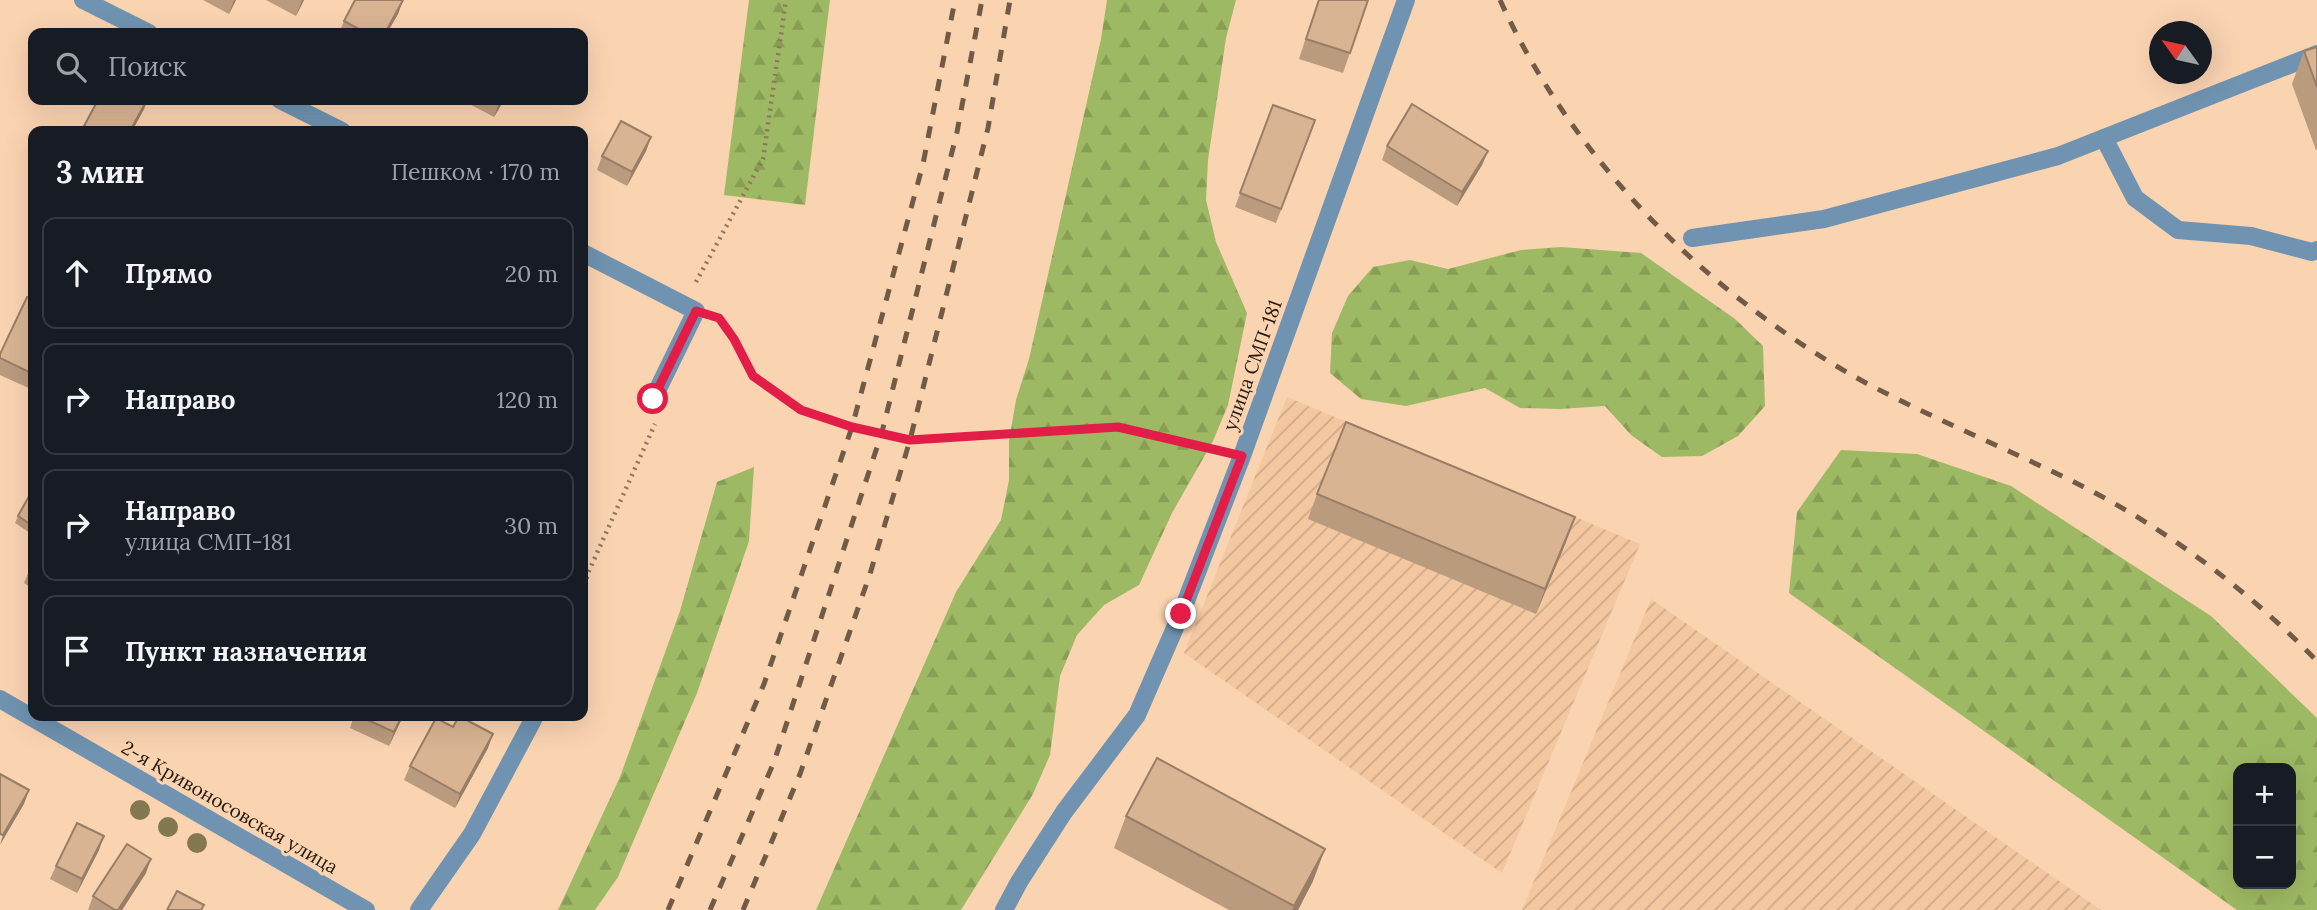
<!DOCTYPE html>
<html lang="ru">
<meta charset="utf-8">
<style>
body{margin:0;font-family:Lora,serif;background:#20242c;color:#f1f3f6}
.controls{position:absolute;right:21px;bottom:21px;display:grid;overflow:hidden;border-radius:14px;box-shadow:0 7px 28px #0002}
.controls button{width:63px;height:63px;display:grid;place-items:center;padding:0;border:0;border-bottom:2px solid #363941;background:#171b24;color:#f1f3f6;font:35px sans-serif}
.compass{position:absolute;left:2149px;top:21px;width:63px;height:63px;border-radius:50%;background:#171b24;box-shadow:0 7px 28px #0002;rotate:303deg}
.stop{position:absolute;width:21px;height:21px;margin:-16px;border:5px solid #e11d48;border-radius:50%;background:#fff}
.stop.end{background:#e11d48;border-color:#fff;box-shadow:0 2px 7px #0008}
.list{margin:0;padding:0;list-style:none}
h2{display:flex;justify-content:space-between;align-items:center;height:91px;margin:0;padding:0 28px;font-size:30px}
h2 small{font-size:23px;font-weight:400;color:#9ea1a6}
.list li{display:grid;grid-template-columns:46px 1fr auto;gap:21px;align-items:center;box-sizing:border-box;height:112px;margin:0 14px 14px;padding:0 14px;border:2px solid #363941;border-radius:14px}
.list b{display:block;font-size:26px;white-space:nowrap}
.list p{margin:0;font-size:23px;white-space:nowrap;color:#9ea1a6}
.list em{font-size:23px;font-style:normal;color:#9ea1a6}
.icon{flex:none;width:38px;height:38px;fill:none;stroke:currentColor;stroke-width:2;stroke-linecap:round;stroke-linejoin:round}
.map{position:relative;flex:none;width:2317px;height:910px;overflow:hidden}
.search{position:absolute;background:#171b24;box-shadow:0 7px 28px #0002;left:28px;top:28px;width:560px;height:77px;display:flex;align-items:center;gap:18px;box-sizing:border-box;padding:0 24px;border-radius:14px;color:#9ea1a6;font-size:26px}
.panel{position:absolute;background:#171b24;box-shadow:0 7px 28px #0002;left:28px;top:126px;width:560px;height:595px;border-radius:14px}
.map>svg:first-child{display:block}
</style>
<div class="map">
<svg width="2317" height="910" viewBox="0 0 2317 910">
<defs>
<pattern id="industrial-furrows" width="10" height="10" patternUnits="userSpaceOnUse" patternTransform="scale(1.75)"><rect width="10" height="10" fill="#f3c7a0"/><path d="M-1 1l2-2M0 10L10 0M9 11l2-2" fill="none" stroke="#d0aa89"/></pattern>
<pattern id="forest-firs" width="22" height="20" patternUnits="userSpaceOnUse" patternTransform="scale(1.75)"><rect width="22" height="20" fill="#9eb963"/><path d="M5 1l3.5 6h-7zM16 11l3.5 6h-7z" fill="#889e55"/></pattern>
</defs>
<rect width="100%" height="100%" fill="#fad3b1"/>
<g fill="url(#industrial-furrows)">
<path d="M1287,397L1640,544L1502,873L1184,653Z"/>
<path d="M1651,599L2101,910H1522Z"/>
</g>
<g fill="url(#forest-firs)" fill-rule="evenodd">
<path d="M749,0H830L805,205L724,195Z"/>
<path d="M1107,0H1236L1226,38L1208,160L1206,200L1216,242L1247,313L1228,405L1213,441L1172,513L1139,585L1104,605L1077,635L1060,676L1050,755L1033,794L961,910H816L956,592L1001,520L1009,480V441L1016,400L1029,359L1101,39Z"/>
<path d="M1561,247L1641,253L1735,319L1763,346L1765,406L1738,436L1702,456L1662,457L1631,435L1605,406L1560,409L1520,408L1485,388L1406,406L1361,399L1330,373L1332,333L1348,296L1373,267L1410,260L1448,269L1521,250Z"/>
<path d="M1841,450L1917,454L2011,486L2211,616L2317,718V910H2237L1789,593L1797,512ZM2291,768V884H2238V768Z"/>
<path d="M754,467L749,541L697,693L618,877L595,910H558L620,777L680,611L717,482Z"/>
</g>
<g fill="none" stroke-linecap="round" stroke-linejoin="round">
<g stroke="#8f755e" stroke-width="4.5" stroke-dasharray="2 5" stroke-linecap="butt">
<path d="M696,282L763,159L786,0"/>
<path d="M720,320L734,339L753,376L801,410L852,427L910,440L1118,427L1217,450"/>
<path d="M583,592L588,573L655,424"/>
</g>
<g stroke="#6f93b0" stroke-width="18">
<path d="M83,0L149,33"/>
<path d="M280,100L342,131"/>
<path d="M2104,138L2135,198L2178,230L2251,236L2312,252L2317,250"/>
<path d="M1692,238L1824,219L2058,156L2317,54"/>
<path d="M583,253L696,311L653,399"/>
<path d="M0,699L366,910"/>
<path d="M419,910L472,834L535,716"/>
<path d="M1004,910L1019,882L1064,812L1137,715L1181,614L1242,456L1406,0"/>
</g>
<g stroke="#715b46" stroke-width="5" stroke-dasharray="12 12" stroke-linecap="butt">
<path d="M1500,0C1574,163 1711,298 1866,383C1936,420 2010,450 2080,485C2167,529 2249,591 2317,661"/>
<path d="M668,910L764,684L852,427L923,164L955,0"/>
<path d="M710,910L774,762L882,432L957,132L982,0"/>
<path d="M743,910L800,774L870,574L910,440L988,128L1010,0"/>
</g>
</g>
<g fill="#847851">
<circle cx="140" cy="810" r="10"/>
<circle cx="168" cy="827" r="10"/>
<circle cx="197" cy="843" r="10"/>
</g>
<g fill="#bb9b7e">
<path d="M203,0H236L229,14Z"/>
<path d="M266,0H304L296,16Z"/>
<path d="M403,0L398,14L387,33H339L344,21Z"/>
<path d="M1318,0H1368L1343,73L1299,59Z"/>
<path d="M2317,47V149L2316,150L2292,84L2304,51Z"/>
<path d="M98,100H148L144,109L132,131H82Z"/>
<path d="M462,100H504L494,117Z"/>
<path d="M1273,105L1315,120L1276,223L1235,207Z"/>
<path d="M651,137L646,151L627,186L597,170L602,156Z"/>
<path d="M1387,146L1488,151L1482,165L1457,206L1382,160Z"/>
<path d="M33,300V390L0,375V354Z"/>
<path d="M33,489V535L15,523L18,516Z"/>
<path d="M1317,494L1566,542L1536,614L1308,519Z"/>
<path d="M33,563V589L24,583L30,569Z"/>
<path d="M354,716H403L389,746L350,728Z"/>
<path d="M453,727L488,748L455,808L404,780L410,766Z"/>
<path d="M1126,816L1313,881L1298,910H1229L1114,848Z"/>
<path d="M99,850L77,893L50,879L56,866Z"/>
<path d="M146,873L122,910H88L93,896Z"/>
</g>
<g fill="#987e67">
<path d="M234,0H236L229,14Z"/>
<path d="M302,0H304L296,16Z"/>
<path d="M403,0L398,14L387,33H385Z"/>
<path d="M147,100L144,109L132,131H130Z"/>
<path d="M501,100H504L494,117L499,103Z"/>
<path d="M651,137L646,151L627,186L632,172Z"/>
<path d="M1488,151L1482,165L1457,206L1462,192Z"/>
<path d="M1575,517L1566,542L1536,614L1545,589Z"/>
<path d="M402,716H403L389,746L394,732Z"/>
<path d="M493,734L488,748L455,808L460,794Z"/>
<path d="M29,790L24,804L0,845L3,835Z"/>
<path d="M104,836L99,850L77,893L82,879Z"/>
<path d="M1325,849L1313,881L1298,910H1292Z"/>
<path d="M151,859L146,873L122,910H118Z"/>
</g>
<g fill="#d9b493" stroke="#987e67" stroke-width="2">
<path d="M355,0H403L385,33H366L344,21Z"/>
<path d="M1319,0H1368L1350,53L1306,39Z"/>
<path d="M2317,47V87L2304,51Z"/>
<path d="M98,100H147L130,131H94L84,126Z"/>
<path d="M1412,104L1488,151L1462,192L1387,146Z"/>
<path d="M1273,105L1315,120L1281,209L1240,193Z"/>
<path d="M621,121L651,137L632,172L602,156Z"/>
<path d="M27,297L33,300V374L0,358V354Z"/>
<path d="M1346,422L1575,517L1545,589L1317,494Z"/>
<path d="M33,489V526L18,516Z"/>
<path d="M359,716H402L394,732Z"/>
<path d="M459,716L493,734L460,794L410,766L436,718L453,727Z"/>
<path d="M1157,758L1325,849L1294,906L1126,816Z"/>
<path d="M0,774L29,790L3,835L0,834Z"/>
<path d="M77,823L104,836L82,879L56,866Z"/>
<path d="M127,844L151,859L118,910H115L93,896Z"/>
<path d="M177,891L204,905L201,910H167Z"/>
</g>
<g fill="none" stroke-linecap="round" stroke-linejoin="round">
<path stroke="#e11d48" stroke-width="9" d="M653,399L696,311L719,318L734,339L753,376L801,410L852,427L910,440L1118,427L1242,456L1181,614"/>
</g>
<g text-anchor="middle" stroke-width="6" stroke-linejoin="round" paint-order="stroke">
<g font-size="19" fill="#26190c" stroke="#fad3b1">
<text transform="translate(1252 365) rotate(-70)" y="7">улица СМП-181</text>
<text transform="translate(230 807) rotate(30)" y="7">2-я Кривоносовская улица</text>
</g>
</g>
</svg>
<div class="controls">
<button>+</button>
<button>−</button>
</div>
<svg class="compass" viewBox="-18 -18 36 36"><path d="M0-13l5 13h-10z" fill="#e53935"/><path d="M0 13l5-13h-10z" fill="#9ea1a6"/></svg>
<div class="stop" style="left:653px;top:399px"></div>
<div class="stop end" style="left:1181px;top:614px"></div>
<div class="search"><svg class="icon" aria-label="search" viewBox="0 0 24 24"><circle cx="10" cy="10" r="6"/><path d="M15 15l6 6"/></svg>Поиск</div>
<section class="panel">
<h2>3 мин<small>Пешком · 170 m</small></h2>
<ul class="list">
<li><svg class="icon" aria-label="ahead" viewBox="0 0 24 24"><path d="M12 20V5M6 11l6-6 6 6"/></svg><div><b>Прямо</b></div><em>20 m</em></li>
<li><svg class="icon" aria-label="right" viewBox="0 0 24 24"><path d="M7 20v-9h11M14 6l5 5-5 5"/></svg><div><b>Направо</b></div><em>120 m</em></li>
<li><svg class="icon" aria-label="right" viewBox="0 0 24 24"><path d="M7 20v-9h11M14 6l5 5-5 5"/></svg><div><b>Направо</b><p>улица СМП-181</p></div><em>30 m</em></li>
<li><svg class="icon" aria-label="arrive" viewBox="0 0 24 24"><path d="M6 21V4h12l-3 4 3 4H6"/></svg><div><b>Пункт назначения</b></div></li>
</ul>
</section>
</div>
